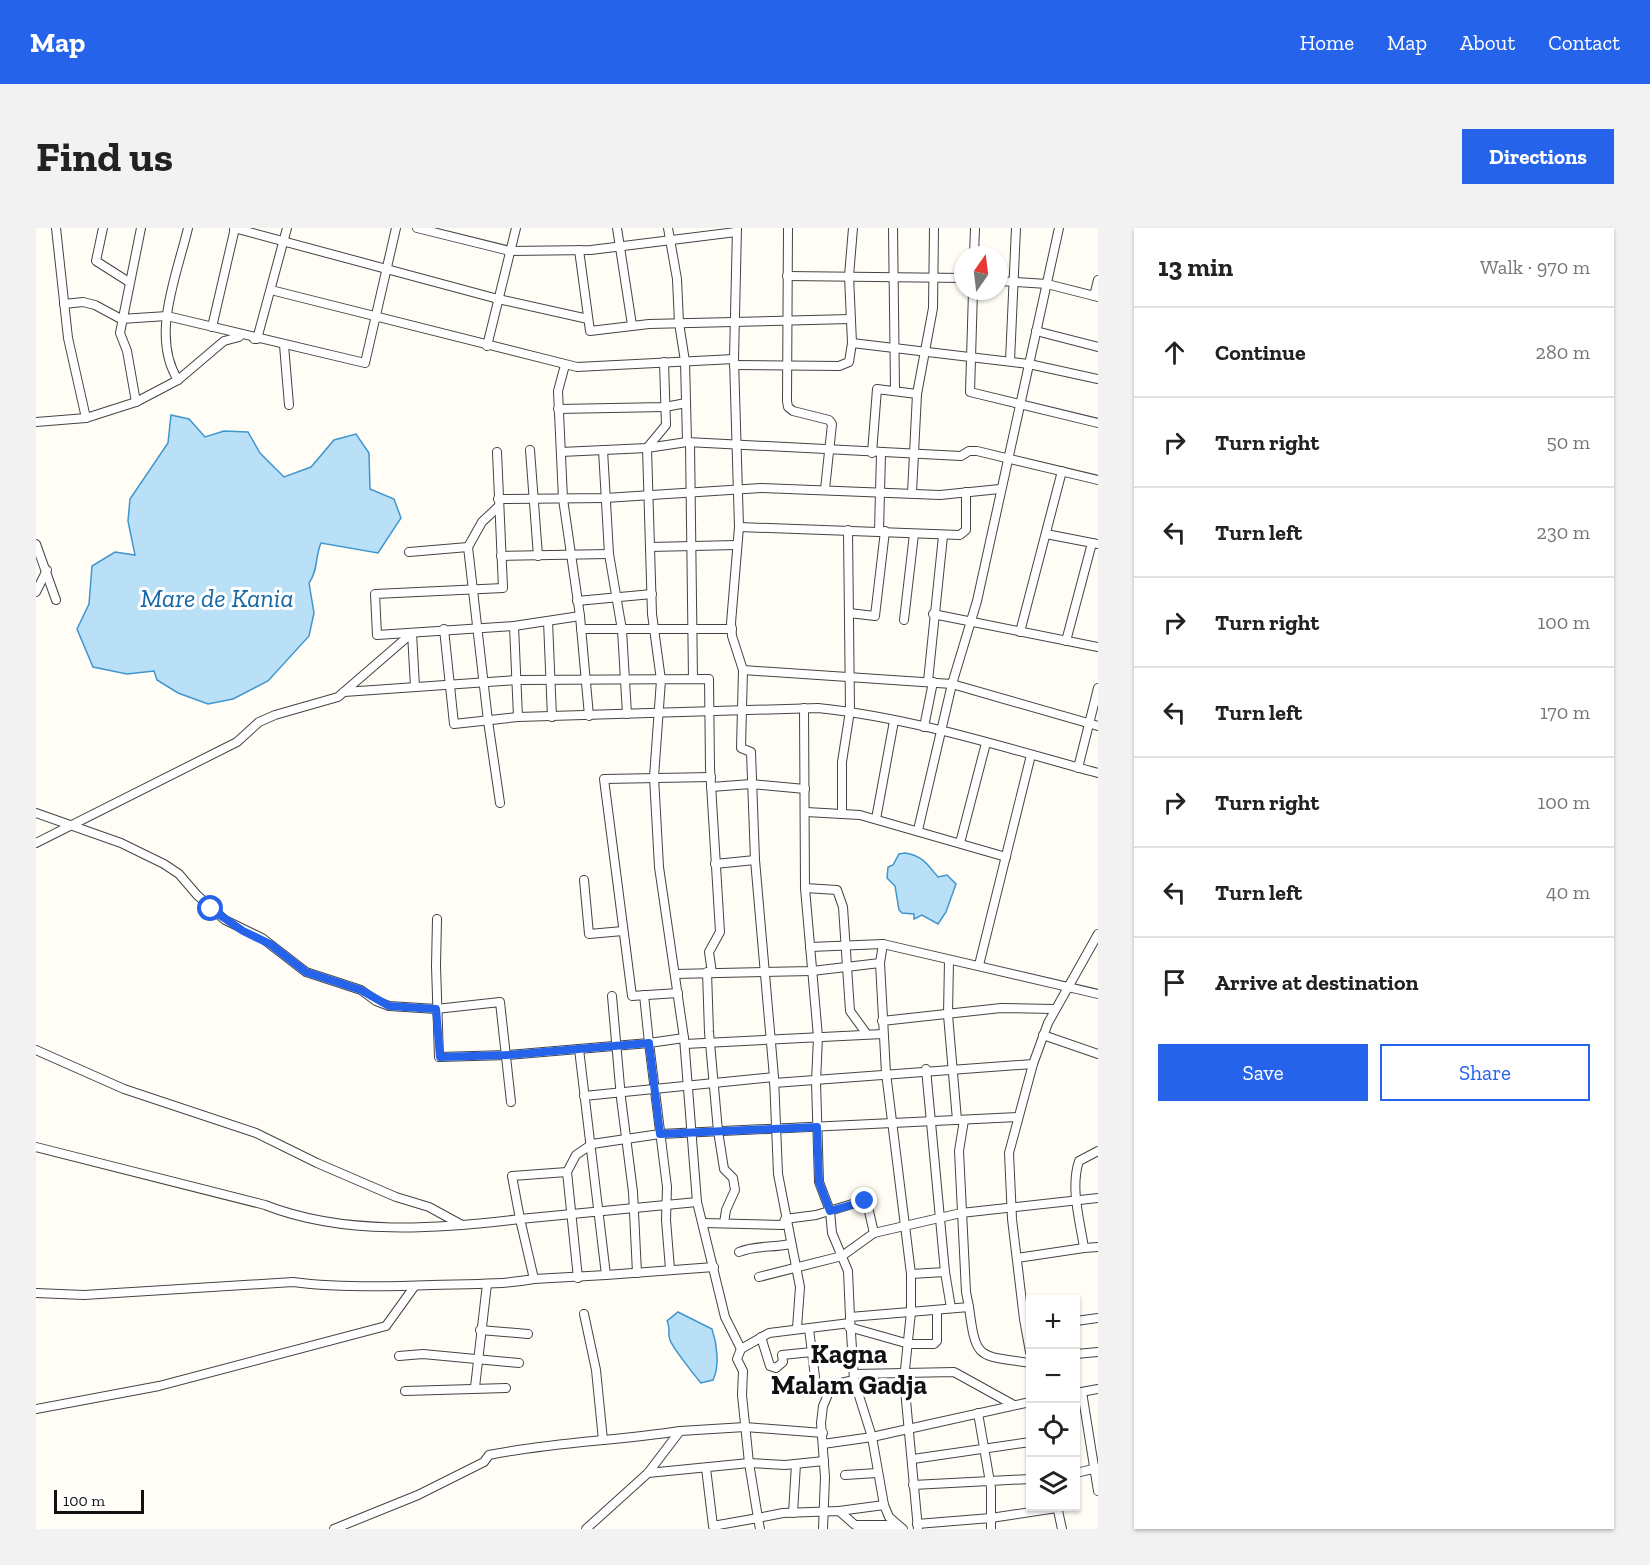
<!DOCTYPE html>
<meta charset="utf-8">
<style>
body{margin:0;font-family:"Zilla Slab",serif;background:#f2f2f2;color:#222}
.controls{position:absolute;right:18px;bottom:18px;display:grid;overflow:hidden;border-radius:0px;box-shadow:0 2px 4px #0004}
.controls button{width:54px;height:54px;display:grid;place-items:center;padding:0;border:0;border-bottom:2px solid #e0e0e0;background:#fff;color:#222;font:30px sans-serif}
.compass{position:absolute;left:918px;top:18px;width:54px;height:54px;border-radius:50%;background:#fff;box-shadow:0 2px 4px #0004;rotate:14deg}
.scale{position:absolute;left:18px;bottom:15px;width:90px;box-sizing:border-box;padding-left:6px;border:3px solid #111;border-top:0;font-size:16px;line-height:21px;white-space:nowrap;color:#111;-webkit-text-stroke:4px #fff;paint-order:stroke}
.stop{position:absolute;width:18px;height:18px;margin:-14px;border:4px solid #2563eb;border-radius:50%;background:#fff}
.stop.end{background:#2563eb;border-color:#fff;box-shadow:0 2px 6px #0008}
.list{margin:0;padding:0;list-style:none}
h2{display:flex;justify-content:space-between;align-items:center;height:78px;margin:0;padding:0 24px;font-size:26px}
h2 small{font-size:20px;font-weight:400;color:#767676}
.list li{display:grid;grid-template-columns:39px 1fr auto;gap:18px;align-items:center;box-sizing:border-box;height:90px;padding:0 24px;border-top:2px solid #e0e0e0}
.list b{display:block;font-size:22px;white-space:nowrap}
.list em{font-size:20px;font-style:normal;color:#767676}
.actions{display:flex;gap:12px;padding:18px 24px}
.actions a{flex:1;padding:14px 0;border:2px solid #2563eb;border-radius:0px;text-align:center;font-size:21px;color:#2563eb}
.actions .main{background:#2563eb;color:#fff}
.icon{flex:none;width:33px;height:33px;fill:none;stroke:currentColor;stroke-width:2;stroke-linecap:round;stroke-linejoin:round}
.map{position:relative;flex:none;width:1062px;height:1301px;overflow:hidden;border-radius:0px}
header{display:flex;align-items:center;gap:36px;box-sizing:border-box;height:84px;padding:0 30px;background:#2563eb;color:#fff}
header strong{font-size:28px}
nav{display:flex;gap:33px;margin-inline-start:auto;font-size:21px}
.intro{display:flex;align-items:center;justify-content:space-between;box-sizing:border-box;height:144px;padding:0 36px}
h1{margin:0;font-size:42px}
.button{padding:15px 27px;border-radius:0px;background:#2563eb;color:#fff;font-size:21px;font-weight:700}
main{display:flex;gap:36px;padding:0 36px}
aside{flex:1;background:#fff;border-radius:0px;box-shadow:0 2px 4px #0004}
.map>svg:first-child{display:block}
</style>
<header>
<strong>Map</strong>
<nav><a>Home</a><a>Map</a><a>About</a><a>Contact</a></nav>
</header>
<div class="intro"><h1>Find us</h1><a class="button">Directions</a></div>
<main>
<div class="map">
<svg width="1062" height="1301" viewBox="0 0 1062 1301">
<rect width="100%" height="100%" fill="#fffdf5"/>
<g fill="#b9e0f7" stroke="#3f96cf" stroke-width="1.5">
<path d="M135,187L153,191L169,209L188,203L212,204L224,225L248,249L275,239L298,212L320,206L333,225L334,261L358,271L365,290L342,325L285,315C279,329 282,343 273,355L278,385L273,408L232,453L197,471L172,476L142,465L121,452L118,443L91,446L57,439L41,401L53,376L56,338L79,324L99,327L92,293L94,271L132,215Z"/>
<path d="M869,625C887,628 891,636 902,649L911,647L920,656L910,684L902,696L886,687L878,691V686L866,685L863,682L859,658L851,650L852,639L857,637L863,626Z"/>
<path d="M642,1084L676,1101C681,1116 684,1138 677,1152L665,1155C659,1148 637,1120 634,1112C631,1105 635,1100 631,1093Z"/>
</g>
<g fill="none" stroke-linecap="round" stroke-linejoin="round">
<g stroke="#444" stroke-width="10">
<g id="minor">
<path d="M67,0L60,33L93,54"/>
<path d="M198,0L462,71L552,91"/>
<path d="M381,0L474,23L555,22L700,4"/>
<path d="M581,0L596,97"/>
<path d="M632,0L641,51L643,95L649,133L651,214"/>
<path d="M701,0L698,131L703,299L695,395L696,408L707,442L705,520L715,524L719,632L738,849L742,946L764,1059L761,1100"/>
<path d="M752,0L751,173L752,179L757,183L793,192L796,196L789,261"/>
<path d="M857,0L859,161"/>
<path d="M543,22L554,103L613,96L814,91"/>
<path d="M938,27L939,0"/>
<path d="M751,48L927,50"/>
<path d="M963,53L1011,56L1062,69"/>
<path d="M235,62L541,139L698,131"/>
<path d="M937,63L934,164L1062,195"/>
<path d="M1058,68L1062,52"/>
<path d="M28,76L47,74L59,77L85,91L131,88L329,135L360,0"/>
<path d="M176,99L199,0"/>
<path d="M1000,103L1062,119"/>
<path d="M218,111H221L251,0"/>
<path d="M816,115L993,136L1062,151"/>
<path d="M248,117L253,177"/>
<path d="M451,118L480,0"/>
<path d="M974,133L980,0"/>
<path d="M628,134L630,197L611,220L616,386L625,452L618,549L623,639L648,810L661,974L689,1089L705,1121"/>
<path d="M529,137L522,163L527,271L544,388L553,488"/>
<path d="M698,137L803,138L813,134L816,115L813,48L817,0"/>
<path d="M142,152L188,113L203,109"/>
<path d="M100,174L91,123L84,105L105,0"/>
<path d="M522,181L629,179L650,175"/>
<path d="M50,190L100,174L142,152C114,108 141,47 152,0"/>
<path d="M0,194L50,190L32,110L20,0"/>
<path d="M654,215L657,451"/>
<path d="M494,222L502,328"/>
<path d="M567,222L573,326L586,402L591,486"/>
<path d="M461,224L467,360L339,366L341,407L478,398L544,388"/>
<path d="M525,224L611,220L651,214L925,228L933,223H941L1062,252"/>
<path d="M836,225L841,161L881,166"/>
<path d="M876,265L881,166L897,80L898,0"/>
<path d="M462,271L569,270L725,260L904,267L964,261"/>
<path d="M703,299L924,307L930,302V264"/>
<path d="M843,303L845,226"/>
<path d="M1010,306L1062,316"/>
<path d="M0,316L20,372"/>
<path d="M432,319L452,493L464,575"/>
<path d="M614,319L700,317"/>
<path d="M373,324L432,319L446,294L463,278"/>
<path d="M465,328L573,326"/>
<path d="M0,364L11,342"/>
<path d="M541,373L616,366"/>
<path d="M813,385L839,388L849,303"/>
<path d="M897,386L1062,419"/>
<path d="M868,392L878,306"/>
<path d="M512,393L516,489"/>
<path d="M478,398L482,489"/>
<path d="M408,401L418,496L482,489L782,480C877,490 970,520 1062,545"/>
<path d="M545,401H696"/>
<path d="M984,404L1026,243"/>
<path d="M376,405L379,459"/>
<path d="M1030,413L1056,315"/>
<path d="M707,442L916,456L1062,498"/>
<path d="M892,453L907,308"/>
<path d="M308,464L481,452L673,451L674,540L684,704L673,724L676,745"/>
<path d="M768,480L769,660L782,809L780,854L783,954L794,983L796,1005L812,1043L814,1089"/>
<path d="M888,499L897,454"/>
<path d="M1042,540L1062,460"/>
<path d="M675,559L715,556L769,561"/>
<path d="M770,584L824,587L970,629"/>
<path d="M0,585L85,615L128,636L143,646L161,667L189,692L226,710L270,744L325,762L340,773L353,778L400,781L464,774L475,874"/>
<path d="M806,586V534L814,483L812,302"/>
<path d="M840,591L858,493"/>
<path d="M882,602L916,456L941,373L1023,0"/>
<path d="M0,615L201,514L223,494L239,487L302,469L376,405"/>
<path d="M924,615L950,515"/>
<path d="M679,636L719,632"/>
<path d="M548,652L553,706L587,703"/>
<path d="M769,660L801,662L807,679L814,783L830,805"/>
<path d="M401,691L400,738L403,829L471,827L613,815L608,767"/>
<path d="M847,716L844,735L850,845L875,1046V1084L868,1151L882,1301"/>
<path d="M774,719L847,716L1062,766"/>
<path d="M913,732L912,787L921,892"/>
<path d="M943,737L995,527"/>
<path d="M671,744L673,804L682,903L688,941L697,950L699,962L690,982L688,995"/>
<path d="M639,746L776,743L844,735"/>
<path d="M642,765L596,768L568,551L675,549"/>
<path d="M576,768L585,870L597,964L601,1045"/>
<path d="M846,793L965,780L1018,781"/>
<path d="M1007,807L1062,826"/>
<path d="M649,816L847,806"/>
<path d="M543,821L570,1047L678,1039"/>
<path d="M0,822L88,861L220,905L281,935L360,969L393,979L426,997"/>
<path d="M890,841L909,1044L915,1080"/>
<path d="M738,855L997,836"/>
<path d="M548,868L738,849"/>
<path d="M0,919L229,977C308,1008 401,1001 484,991L476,948L531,944L540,927L556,916L624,906L982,889"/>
<path d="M531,944L542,1050"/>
<path d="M667,995L747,997L749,991L780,987L826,973L831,975L838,1005"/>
<path d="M1048,1020L1062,1019"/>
<path d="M703,1024C719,1017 736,1020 754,1016"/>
<path d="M981,1030L1048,1020C1044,993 1034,960 1043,933L1062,923"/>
<path d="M634,1041L630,992L631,959L613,815L648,810"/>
<path d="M875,1046L909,1044"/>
<path d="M570,1047L498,1051L484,991L661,974"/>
<path d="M723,1049L806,1028L838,1005L925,985L1062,970"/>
<path d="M0,1065L48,1067L257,1054C303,1060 350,1059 396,1057C431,1056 464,1057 498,1051"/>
<path d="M933,1079C940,1134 943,1127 994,1135"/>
<path d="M548,1086L560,1142L567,1212"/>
<path d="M1040,1093L1062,1090"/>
<path d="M813,1099L873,1116H898L901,1113V1083"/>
<path d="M773,1101L779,1149"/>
<path d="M444,1102L492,1106"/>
<path d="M725,1109L734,1138L740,1140L747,1134L746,1127L776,1124"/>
<path d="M994,1124L988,1091L976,991L973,925L997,836L1012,795L1062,706"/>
<path d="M1040,1126L1062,1124"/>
<path d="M363,1128L387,1126L483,1135"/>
<path d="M819,1146L918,1144L976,1176"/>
<path d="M439,1159L451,1056"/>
<path d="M369,1163L470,1160"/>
<path d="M1046,1164L1062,1263"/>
<path d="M1040,1165L1062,1161"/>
<path d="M0,1181L123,1158L350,1098L378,1059"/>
<path d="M942,1185L955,1260V1290L1021,1280"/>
<path d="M787,1216L836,1209L994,1174"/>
<path d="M877,1231L994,1214"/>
<path d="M788,1233L749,1237L713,1235L706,1167L707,1143L701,1131L705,1121L733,1105L814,1095"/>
<path d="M612,1245L713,1235L722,1290L677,1298L670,1240"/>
<path d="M1040,1245L1061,1240"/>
<path d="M809,1247L841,1245"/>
<path d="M877,1257L994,1251"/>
<path d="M1021,1278L1026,1301"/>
<path d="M803,1283L848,1277"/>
<path d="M757,1285L760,1236"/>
<path d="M881,1296L955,1290V1301"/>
<path d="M298,1301L382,1267L448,1234L453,1227C516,1214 580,1213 644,1203"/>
<path d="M550,1301L612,1245L644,1203L709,1199L787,1205"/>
<path d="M724,1301L722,1290L747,1285L803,1283L819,1297H860"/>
<path d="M787,1301L789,1249L785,1195L787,1178L796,1157L818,1152"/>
<path d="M867,1301L853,1289L848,1277L836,1209L818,1152L814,1089L933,1079L930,1064L923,923L928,892"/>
</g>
</g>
<use href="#minor" stroke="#fff" stroke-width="8"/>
</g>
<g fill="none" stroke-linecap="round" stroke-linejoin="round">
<path stroke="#2563eb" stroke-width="8" d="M175,681L207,703L234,716L270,744L325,762L353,778L400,781L404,829L471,827L613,815L624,906L781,899L783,954L794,983L829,973"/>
</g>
<g text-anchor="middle" stroke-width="6" stroke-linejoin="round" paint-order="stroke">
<g font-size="26" font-style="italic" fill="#1768a6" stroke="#fff">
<text x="181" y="379">Mare de Kania</text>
</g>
<g font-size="27" font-weight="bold" fill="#111" stroke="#fff">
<text x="813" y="1135">Kagna<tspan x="813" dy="31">Malam Gadja</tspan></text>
</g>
</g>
</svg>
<div class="controls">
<button>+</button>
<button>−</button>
<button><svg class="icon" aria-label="locate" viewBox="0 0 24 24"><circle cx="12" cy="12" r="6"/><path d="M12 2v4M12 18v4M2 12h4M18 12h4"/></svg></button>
<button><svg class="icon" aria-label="layers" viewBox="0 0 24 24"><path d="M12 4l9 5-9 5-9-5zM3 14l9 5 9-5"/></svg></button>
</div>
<svg class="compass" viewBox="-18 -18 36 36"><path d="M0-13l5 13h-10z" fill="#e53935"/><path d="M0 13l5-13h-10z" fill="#767676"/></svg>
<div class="scale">100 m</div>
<div class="stop" style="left:175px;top:681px"></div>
<div class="stop end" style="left:829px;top:973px"></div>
</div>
<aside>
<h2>13 min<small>Walk · 970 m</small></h2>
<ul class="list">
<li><svg class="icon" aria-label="ahead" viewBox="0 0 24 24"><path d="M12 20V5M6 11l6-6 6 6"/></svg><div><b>Continue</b></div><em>280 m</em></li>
<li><svg class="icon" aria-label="right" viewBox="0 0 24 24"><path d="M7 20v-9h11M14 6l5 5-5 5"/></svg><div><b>Turn right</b></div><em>50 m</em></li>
<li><svg class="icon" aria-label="left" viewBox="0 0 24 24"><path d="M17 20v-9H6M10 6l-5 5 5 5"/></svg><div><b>Turn left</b></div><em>230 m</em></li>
<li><svg class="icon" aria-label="right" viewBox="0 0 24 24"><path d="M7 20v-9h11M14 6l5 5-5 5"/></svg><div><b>Turn right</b></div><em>100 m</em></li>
<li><svg class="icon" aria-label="left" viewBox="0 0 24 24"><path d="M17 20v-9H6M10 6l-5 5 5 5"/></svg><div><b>Turn left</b></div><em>170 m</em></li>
<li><svg class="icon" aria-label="right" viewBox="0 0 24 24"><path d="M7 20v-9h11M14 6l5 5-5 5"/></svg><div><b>Turn right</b></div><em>100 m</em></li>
<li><svg class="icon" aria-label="left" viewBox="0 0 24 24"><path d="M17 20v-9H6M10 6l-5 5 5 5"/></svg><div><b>Turn left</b></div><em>40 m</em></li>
<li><svg class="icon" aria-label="arrive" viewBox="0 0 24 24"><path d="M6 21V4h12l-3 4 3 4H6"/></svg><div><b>Arrive at destination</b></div></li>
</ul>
<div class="actions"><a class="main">Save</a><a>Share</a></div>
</aside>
</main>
